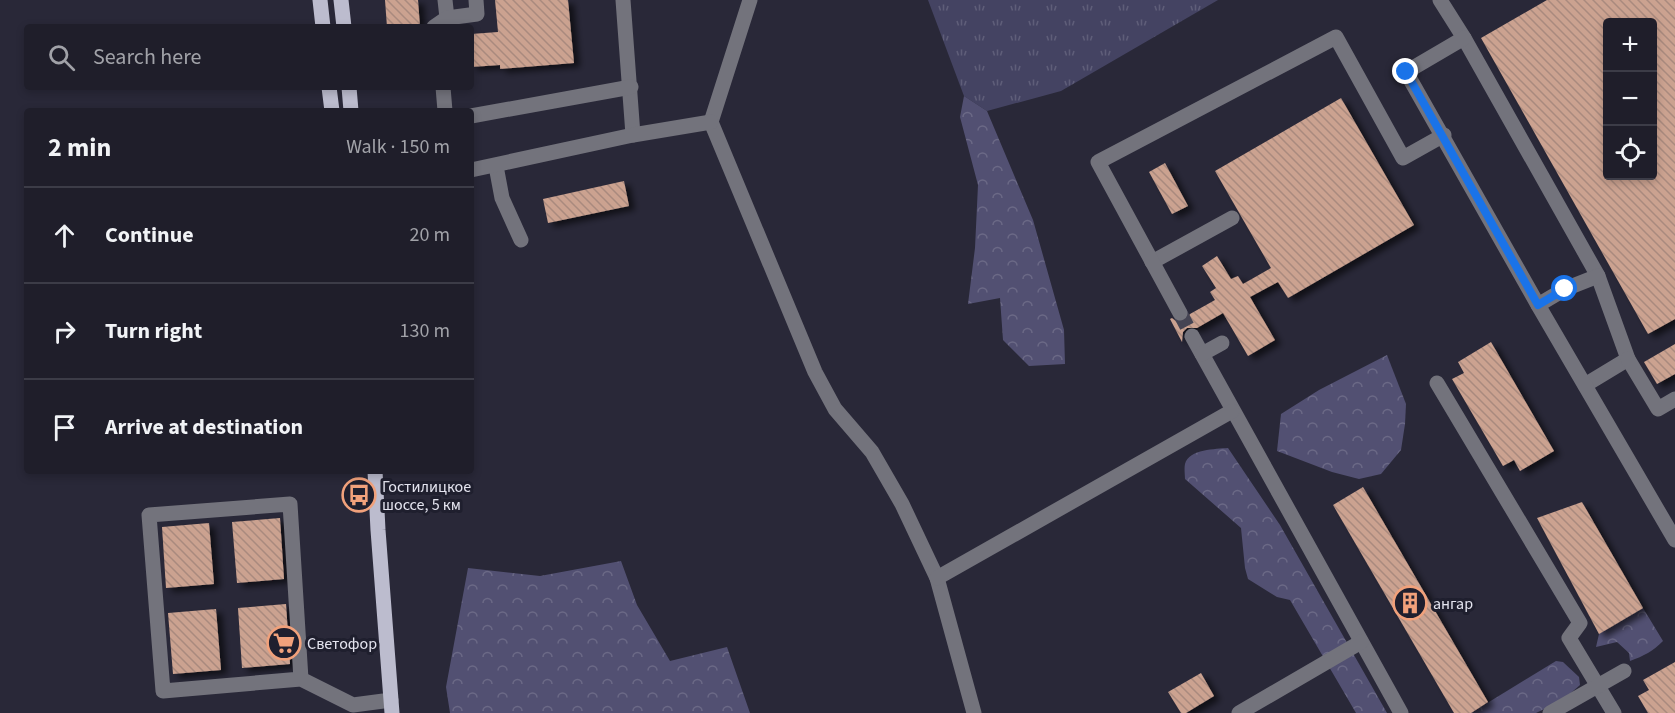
<!DOCTYPE html>
<meta charset="utf-8">
<style>
body{margin:0;font-family:"Source Sans 3",sans-serif;background:#2c2b36;color:#f1f3f6}
.controls{position:absolute;right:18px;top:18px;display:grid;overflow:hidden;border-radius:6px;box-shadow:0 3px 9px #0003}
.controls button{width:54px;height:54px;display:grid;place-items:center;padding:0;border:0;border-bottom:2px solid #3c3c47;background:#1f1e2a;color:#f1f3f6;font:30px sans-serif}
.stop{position:absolute;width:18px;height:18px;margin:-14px;border:4px solid #1a73e8;border-radius:50%;background:#fff}
.stop.end{background:#1a73e8;border-color:#fff;box-shadow:0 2px 6px #0008}
.list{margin:0;padding:0;list-style:none}
h2{display:flex;justify-content:space-between;align-items:center;height:78px;margin:0;padding:0 24px;font-size:26px}
h2 small{font-size:20px;font-weight:400;color:#a1a2a8}
.list li{display:grid;grid-template-columns:39px 1fr auto;gap:18px;align-items:center;box-sizing:border-box;height:96px;padding:0 24px;border-top:2px solid #3c3c47}
.list b{display:block;font-size:22px;white-space:nowrap}
.list em{font-size:20px;font-style:normal;color:#a1a2a8}
.icon{flex:none;width:33px;height:33px;fill:none;stroke:currentColor;stroke-width:2;stroke-linecap:round;stroke-linejoin:round}
.map{position:relative;flex:none;width:1675px;height:713px;overflow:hidden}
.search{position:absolute;background:#1f1e2a;box-shadow:0 3px 9px #0003;left:24px;top:24px;width:450px;height:66px;display:flex;align-items:center;gap:15px;box-sizing:border-box;padding:0 21px;border-radius:6px;color:#a1a2a8;font-size:22px}
.panel{position:absolute;background:#1f1e2a;box-shadow:0 3px 9px #0003;left:24px;top:108px;width:450px;height:366px;border-radius:6px}
.map>svg:first-child{display:block}
</style>
<div class="map">
<svg width="1675" height="713" viewBox="0 0 1675 713">
<defs>
<pattern id="grass-tufts" width="24" height="20" patternUnits="userSpaceOnUse" patternTransform="scale(1.5)"><rect width="24" height="20" fill="#444362"/><path d="M3 7l-1-3M5 7V3M7 7l1-3M15 17l-1-3M17 17v-4M19 17l1-3" fill="none" stroke="#5f5e79"/></pattern>
<pattern id="forest-crowns" width="20" height="18" patternUnits="userSpaceOnUse" patternTransform="scale(1.5)"><rect width="20" height="18" fill="#525072"/><path d="M2 6a3 3 0 1 1 6 0M12 15a3 3 0 1 1 6 0" fill="none" stroke="#6b6986"/></pattern>
<pattern id="building-back-hatch" width="6" height="6" patternUnits="userSpaceOnUse" patternTransform="scale(1.5)"><rect width="6" height="6" fill="#cba290"/><path d="M-1 5l2 2M0 0l6 6M5-1l2 2" fill="none" stroke="#a98a7e"/></pattern>
<filter id="shadow"><feDropShadow dx="6" dy="4" stdDeviation="3" flood-color="#0009"/></filter>
</defs>
<rect width="100%" height="100%" fill="#292838"/>
<path fill="url(#grass-tufts)" d="M928,0H1218L1061,91L987,111L964,96Z"/>
<g fill="url(#forest-crowns)">
<path d="M964,96L987,111L1033,220L1064,330L1065,364L1029,366L1003,340L1000,298L968,304L975,248L978,185L960,117Z"/>
<path d="M1387,355L1406,404L1405,424L1401,450L1381,474L1359,479L1332,472L1277,451L1281,414L1319,390Z"/>
<path d="M1228,448L1280,525L1387,713H1356L1290,600L1277,597L1248,579L1245,568L1241,528L1185,479C1185,475 1184,469 1185,464C1189,449 1216,449 1228,448Z"/>
<path d="M621,561L637,605L670,661L727,647L750,713H450L446,687L468,568L540,576Z"/>
<path d="M1643,608L1663,641C1653,651 1644,656 1630,661L1629,653L1617,642L1596,647L1599,634Z"/>
<path d="M1556,661L1563,662L1579,677L1580,685L1563,700L1536,713H1471Z"/>
</g>
<g fill="url(#building-back-hatch)" fill-rule="evenodd" filter="url(#shadow)">
<path d="M385,0H418L420,27H387Z"/>
<path d="M495,0H568L574,63L500,69V65L471,67V34L498,32Z"/>
<path d="M1547,0H1675V319L1648,334L1481,38ZM1608,22H1653V176H1608Z"/>
<path d="M1341,98L1414,225L1288,298L1278,282L1250,297L1275,340L1248,356L1223,313L1197,328H1187L1183,332L1182,342L1170,319L1172,318L1179,323L1184,322L1190,314L1215,300L1210,292L1216,288L1202,266L1217,256L1231,279L1238,276L1243,284L1271,268L1215,171Z"/>
<path d="M1165,163L1188,206L1172,214L1149,172Z"/>
<path d="M624,181L629,206L548,223L543,199Z"/>
<path d="M1491,342L1554,451L1520,471L1514,460L1503,466L1452,379L1464,373L1458,362Z"/>
<path d="M1675,344V374L1657,384L1644,362Z"/>
<path d="M1363,487L1488,702L1471,713H1454L1333,505Z"/>
<path d="M1582,502L1643,608L1599,634L1537,518Z"/>
<path d="M280,518L284,579L237,583L232,522Z"/>
<path d="M209,523L214,584L166,588L162,527Z"/>
<path d="M286,604L290,664L242,668L238,608Z"/>
<path d="M216,609L221,670L173,674L168,613Z"/>
<path d="M1675,662V713H1648L1638,696L1649,690L1643,680Z"/>
<path d="M1201,673L1214,696L1186,713H1181L1168,692Z"/>
</g>
<g fill="none" stroke-linecap="round" stroke-linejoin="round">
<path stroke="#454453" stroke-width="15" stroke-dasharray="15 8" stroke-linecap="butt" d="M1180,313L1192,336"/>
<g stroke="#73737c" stroke-width="15">
<path d="M445,0L447,18"/>
<path d="M623,0L633,135"/>
<path d="M750,0L711,122L815,372L835,409L872,452L902,504L937,578L974,713"/>
<path d="M1440,0L1464,38L1598,276L1628,359L1585,385"/>
<path d="M434,27L447,18L477,14L476,0"/>
<path d="M1464,38L1406,72L1538,305L1675,540"/>
<path d="M443,87L445,111"/>
<path d="M471,116L631,87"/>
<path d="M496,166L502,198L521,240"/>
<path d="M471,170L633,135L711,122"/>
<path d="M1152,262L1232,218"/>
<path d="M1538,305L1565,289L1598,276"/>
<path d="M1180,313L1098,162L1336,37L1403,158L1444,135"/>
<path d="M1192,336L1401,713"/>
<path d="M1202,354L1222,343"/>
<path d="M1628,359L1658,409L1675,399"/>
<path d="M1437,383L1580,623L1569,638L1614,713"/>
<path d="M937,578L1232,411"/>
<path d="M301,679L163,691L149,515L290,504L301,679L353,705L391,700"/>
<path d="M1239,713L1361,642"/>
<path d="M1550,713L1624,671"/>
</g>
<g stroke="#bcbcce" stroke-width="15">
<path d="M320,0L323,27"/>
<path d="M341,0L344,27"/>
<path d="M329,87L332,111"/>
<path d="M349,87L351,111"/>
<path d="M375,471L378,530L392,713"/>
</g>
</g>
<g fill="none" stroke-linecap="round" stroke-linejoin="round">
<path stroke="#1a73e8" stroke-width="8" d="M1406,72L1538,305L1565,289"/>
</g>
<defs>
<g id="bus-ring" transform="scale(1.725)"><circle r="9.5" fill="#1f1f2e" stroke="#f1a17b" stroke-width="1.5"/><path d="M-5-6H5V4H4V6H2V4H-2V6H-4V4H-5ZM-3.5-4V0h7V-4ZM-3.5 1.2v1.5H-2V1.2ZM2 1.2v1.5H3.5V1.2Z" fill="#f1a17b"/></g>
<g id="building-ring" transform="scale(1.725)"><circle r="9.5" fill="#1f1f2e" stroke="#f1a17b" stroke-width="1.5"/><path d="M-4-6H4V6H1V3H-1V6H-4ZM-2.5-4.3h1.7v1.8h-1.7ZM.8-4.3h1.7v1.8H.8ZM-2.5-1h1.7V.8h-1.7ZM.8-1h1.7V.8H.8Z" fill="#f1a17b"/></g>
<g id="supermarket-ring" transform="scale(1.725)"><circle r="9.5" fill="#1f1f2e" stroke="#f1a17b" stroke-width="1.5"/><path d="M-6-5.5h2.5l.6 2H6L4.5 2H-2.5L-4.4-4H-6ZM-1.5 3.2a1.3 1.3 0 1 0 .1 0ZM3 3.2a1.3 1.3 0 1 0 .1 0Z" fill="#f1a17b"/></g>
</defs>
<g fill-rule="evenodd">
<use href="#bus-ring" x="359" y="495"/>
<use href="#building-ring" x="1410" y="603"/>
<use href="#supermarket-ring" x="284" y="643"/>
</g>
<g text-anchor="middle" stroke-width="6" stroke-linejoin="round" paint-order="stroke">
<g font-size="16" fill="#e4e4ef" stroke="#1f1f2e" text-anchor="start">
<text x="382" y="492">Гостилицкое<tspan x="382" dy="18">шоссе, 5 км</tspan></text>
<text x="1433" y="609">ангар</text>
<text x="307" y="649">Светофор</text>
</g>
</g>
</svg>
<div class="controls">
<button>+</button>
<button>−</button>
<button><svg class="icon" aria-label="locate" viewBox="0 0 24 24"><circle cx="12" cy="12" r="6"/><path d="M12 2v4M12 18v4M2 12h4M18 12h4"/></svg></button>
</div>
<div class="stop" style="left:1565px;top:289px"></div>
<div class="stop end" style="left:1406px;top:72px"></div>
<div class="search"><svg class="icon" aria-label="search" viewBox="0 0 24 24"><circle cx="10" cy="10" r="6"/><path d="M15 15l6 6"/></svg>Search here</div>
<section class="panel">
<h2>2 min<small>Walk · 150 m</small></h2>
<ul class="list">
<li><svg class="icon" aria-label="ahead" viewBox="0 0 24 24"><path d="M12 20V5M6 11l6-6 6 6"/></svg><div><b>Continue</b></div><em>20 m</em></li>
<li><svg class="icon" aria-label="right" viewBox="0 0 24 24"><path d="M7 20v-9h11M14 6l5 5-5 5"/></svg><div><b>Turn right</b></div><em>130 m</em></li>
<li><svg class="icon" aria-label="arrive" viewBox="0 0 24 24"><path d="M6 21V4h12l-3 4 3 4H6"/></svg><div><b>Arrive at destination</b></div></li>
</ul>
</section>
</div>
